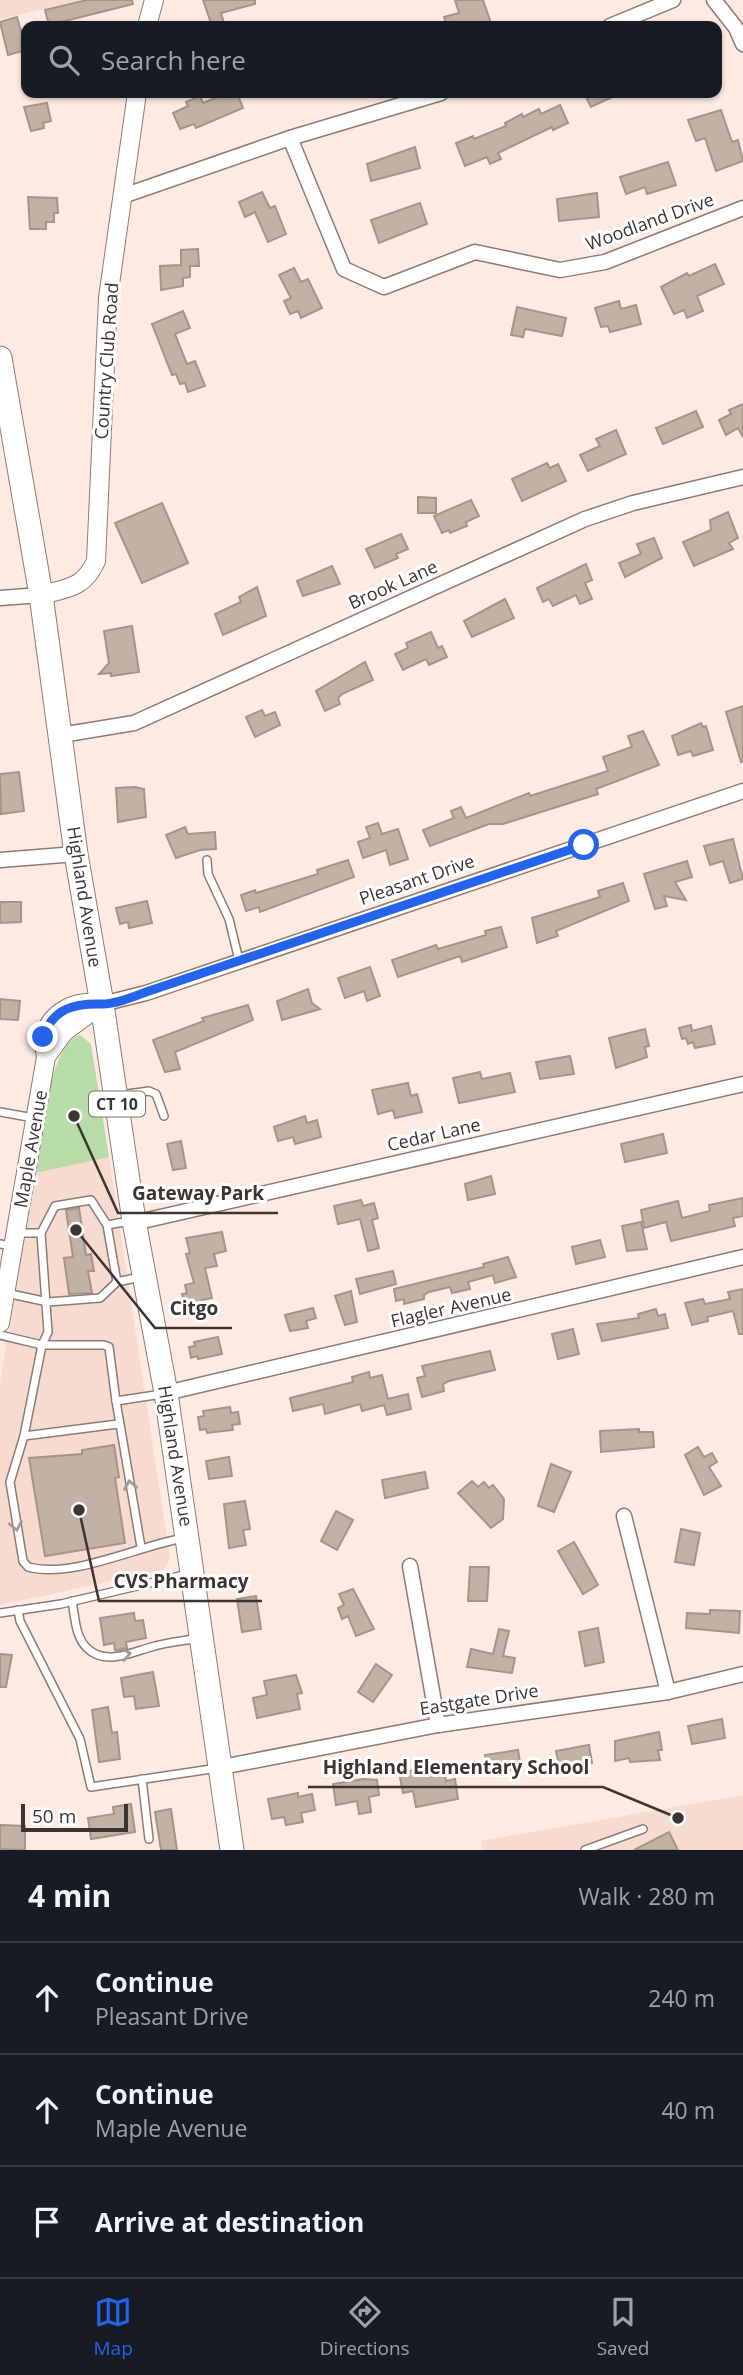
<!DOCTYPE html>
<meta charset="utf-8">
<style>
body{margin:0;font-family:"Open Sans",sans-serif;background:#20242c;color:#f1f3f6}
.scale{position:absolute;left:21px;bottom:18px;width:107px;box-sizing:border-box;padding-left:7px;border:4px solid #3c3431;border-top:0;font-size:19px;line-height:24px;white-space:nowrap;color:#3c3431;-webkit-text-stroke:5px #fff;paint-order:stroke}
.stop{position:absolute;width:21px;height:21px;margin:-16px;border:5px solid #2563eb;border-radius:50%;background:#fff}
.stop.end{background:#2563eb;border-color:#fff;box-shadow:0 2px 7px #0008}
.list{margin:0;padding:0;list-style:none}
h2{display:flex;justify-content:space-between;align-items:center;height:91px;margin:0;padding:0 28px;font-size:30px}
h2 small{font-size:23px;font-weight:400;color:#9ea1a6}
.list li{display:grid;grid-template-columns:46px 1fr auto;gap:21px;align-items:center;box-sizing:border-box;height:112px;padding:0 28px;border-top:2px solid #363941}
.list b{display:block;font-size:26px;white-space:nowrap}
.list p{margin:0;font-size:23px;white-space:nowrap;color:#9ea1a6}
.list em{font-size:23px;font-style:normal;color:#9ea1a6}
.icon{flex:none;width:38px;height:38px;fill:none;stroke:currentColor;stroke-width:2;stroke-linecap:round;stroke-linejoin:round}
.map{position:relative;flex:none;width:743px;height:1850px;overflow:hidden}
.search{position:absolute;background:#171b24;box-shadow:0 2px 5px #0004;left:21px;right:21px;top:21px;height:77px;display:flex;align-items:center;gap:18px;box-sizing:border-box;padding:0 24px;border-radius:14px;color:#9ea1a6;font-size:26px}
.sheet{height:427px;background:#171b24}
nav{display:flex;justify-content:space-around;align-items:center;box-sizing:border-box;height:98px;border-top:2px solid #363941;background:#171b24;font-size:19px;color:#9ea1a6}
nav a{display:grid;justify-items:center;gap:4px}
nav .on{color:#2563eb}
.map>svg:first-child{display:block}
</style>
<div class="map">
<svg width="743" height="1850" viewBox="0 0 743 1850">
<rect width="100%" height="100%" fill="#ffeae2"/>
<g fill="#f8dbd0">
<path d="M0,0H83L0,19Z"/>
<path d="M109,1157L170,1558L165,1569L154,1572L0,1605V1382L36,1173Z"/>
<path d="M743,1795V1850H482L481,1841Z"/>
</g>
<path fill="#b8dca7" d="M80,1035L91,1044L109,1157L36,1173C41,1144 49,1042 80,1035Z"/>
<g fill="#c2b2a5" stroke="#a49588" stroke-width="2">
<path d="M87,0H132L133,4L49,25L45,10Z"/>
<path d="M203,0H255V4L221,13L225,26H212Z"/>
<path d="M455,0H483L492,26H447L444,17L459,13Z"/>
<path d="M17,17L21,31L26,29V50L8,55L0,22Z"/>
<path d="M228,93H237L243,108L196,128L194,124L180,129L173,113L188,106L186,102L200,96L203,103Z"/>
<path d="M584,93H621L591,107Z"/>
<path d="M47,103L51,121L43,123L44,128L31,131L24,107Z"/>
<path d="M560,105L568,123L553,130L552,127L498,153L501,159L490,164L487,157L465,166L456,143L473,136L474,139L506,126L505,123L522,114L523,117L539,109L541,114Z"/>
<path d="M721,110L732,142L738,140L743,161L716,171L705,138L696,141L688,120Z"/>
<path d="M415,147L420,168L371,181L367,164Z"/>
<path d="M668,162L676,185L647,194L645,187L626,194L620,177Z"/>
<path d="M262,192L270,208L275,206L286,234L268,242L255,212L245,217L239,202Z"/>
<path d="M597,193L599,217L559,221L557,199Z"/>
<path d="M28,197L57,198L58,213H54V222H46V229H30Z"/>
<path d="M420,203L427,224L379,243L371,220Z"/>
<path d="M198,249L199,266H190V277L183,278V286L161,290L160,266L181,265V250Z"/>
<path d="M715,264L724,284L697,296L703,311L687,318L684,310L674,314L661,287L687,273L689,276Z"/>
<path d="M294,268L301,282L308,279L322,308L301,318L298,311L290,314L284,301L291,298L279,275Z"/>
<path d="M619,301L621,309L636,305L641,324L610,332L608,326L601,327L595,308Z"/>
<path d="M517,307L566,318L562,336L525,329L523,337L511,335Z"/>
<path d="M183,311L190,328L175,334L187,364L195,361L205,386L188,392L185,383L180,384L176,374L172,375L152,324Z"/>
<path d="M743,404V437L738,428L726,435L719,420L731,414L729,410Z"/>
<path d="M696,411L703,427L663,444L656,428Z"/>
<path d="M616,430L626,454L588,471L580,455L600,446L596,439Z"/>
<path d="M547,463L550,468L558,464L566,481L522,501L512,479Z"/>
<path d="M418,497L436,498V513H418Z"/>
<path d="M471,500L479,516L466,522L467,526L450,533L449,530L442,533L434,516Z"/>
<path d="M162,503L188,563L142,583L115,523Z"/>
<path d="M728,512L738,538L729,543L733,549L694,566L683,542L711,530L710,520Z"/>
<path d="M401,534L408,549L396,554L398,558L375,568L366,549Z"/>
<path d="M654,538L662,558L625,577L619,563L641,554L637,544Z"/>
<path d="M586,564L592,580L585,583L592,599L580,604L576,595L553,606L549,599L543,602L537,588Z"/>
<path d="M332,566L340,584L303,596L297,581Z"/>
<path d="M257,587L266,616L223,635L215,614L241,602L239,597Z"/>
<path d="M505,599L514,618L472,637L464,621Z"/>
<path d="M132,626L139,672L111,676V673L99,674L109,663L104,631Z"/>
<path d="M431,632L438,648L442,646L447,657L429,665L426,659L403,670L395,654L408,648L406,643Z"/>
<path d="M365,662L373,680L342,694L338,698L340,704L325,711L316,691Z"/>
<path d="M743,706V761L741,762L726,712Z"/>
<path d="M262,710L265,716L275,712L280,725L255,737L246,717Z"/>
<path d="M701,723L703,727L706,726L713,750L693,756L691,751L678,755L672,736Z"/>
<path d="M643,731L659,765L596,789L598,794L503,824H489L430,846L423,830L454,818L451,811L461,807L466,818L529,793L530,796L608,771L603,757L632,747L628,736Z"/>
<path d="M19,772L24,811L1,814L0,774Z"/>
<path d="M135,787L144,789L146,817L118,822L116,788Z"/>
<path d="M378,823L382,834L398,829L408,859L390,865L386,850L363,858L358,842L370,838L366,827Z"/>
<path d="M185,827L188,834L215,832L216,849L200,850L176,858L166,835Z"/>
<path d="M733,839L743,879L730,883L723,861L710,865L704,846Z"/>
<path d="M348,860L354,877L260,912L259,907L246,911L241,895L255,890L256,893L318,874L317,870Z"/>
<path d="M687,861L692,877L675,882L686,900L664,896L667,906L655,909L644,874Z"/>
<path d="M623,883L629,901L556,931L558,936L537,943L532,918L600,897L598,891Z"/>
<path d="M147,901L152,923L129,928L128,922L120,924L116,908Z"/>
<path d="M0,902H21V922L0,923Z"/>
<path d="M501,927L507,947L462,962L460,956L398,977L392,960L436,945L438,949L486,935L485,931Z"/>
<path d="M370,967L380,996L367,1001L364,991L345,998L338,978Z"/>
<path d="M308,989L312,1003L320,1009L282,1020L277,1001Z"/>
<path d="M0,999L20,1001L18,1020L0,1019Z"/>
<path d="M248,1005L253,1020L175,1052L180,1069L165,1072L153,1040L204,1021L202,1018Z"/>
<path d="M691,1025L692,1031L711,1026L715,1044L695,1048L693,1042L688,1044L686,1038L682,1039L679,1028Z"/>
<path d="M645,1029L649,1046L645,1047L647,1057L616,1068L609,1038Z"/>
<path d="M570,1056L574,1074L540,1079L536,1062Z"/>
<path d="M480,1072L482,1079L510,1073L515,1092L459,1103L453,1078Z"/>
<path d="M408,1083L411,1096L417,1094L422,1112L395,1118L393,1110L378,1114L372,1090Z"/>
<path d="M305,1116L307,1123L317,1120L321,1137L295,1144L293,1137L278,1141L274,1127Z"/>
<path d="M663,1134L667,1153L625,1162L621,1144Z"/>
<path d="M181,1141L186,1168L173,1170L167,1144Z"/>
<path d="M491,1176L495,1194L468,1200L465,1184Z"/>
<path d="M743,1198V1216L733,1218L735,1226L727,1228L671,1241L666,1222L644,1228L641,1210L678,1201L682,1218L710,1211L709,1205Z"/>
<path d="M361,1200L363,1206L374,1203L378,1218L372,1220L379,1248L368,1251L360,1219L338,1224L334,1206Z"/>
<path d="M79,1208L86,1255L91,1254L94,1271H88L92,1293L69,1294L64,1258L73,1257L66,1210Z"/>
<path d="M641,1222L647,1249L627,1251L622,1226Z"/>
<path d="M222,1232L226,1251L214,1254L217,1266L205,1268L212,1298L202,1300L204,1309L187,1313L182,1294L187,1293L185,1285L194,1283L186,1254L190,1253L186,1238Z"/>
<path d="M600,1240L605,1257L576,1264L572,1247Z"/>
<path d="M508,1257L516,1277L495,1283L493,1275L468,1282L470,1289L452,1293L450,1287L429,1292L424,1295V1299L404,1304V1299L396,1301L394,1289L484,1267L483,1264Z"/>
<path d="M393,1271L396,1284L360,1294L356,1279Z"/>
<path d="M743,1289V1334H739L733,1311L707,1317L708,1321L692,1325L685,1303L703,1299L705,1304L730,1299L728,1292Z"/>
<path d="M351,1291L357,1322L345,1325L335,1296Z"/>
<path d="M313,1308L316,1318L306,1321L308,1328L290,1331L285,1315Z"/>
<path d="M656,1309L658,1316L665,1314L668,1328L602,1341L597,1324L639,1318L638,1314Z"/>
<path d="M573,1329L579,1354L558,1359L552,1334Z"/>
<path d="M218,1337L222,1354L198,1359L197,1356L191,1358L189,1347L195,1346L194,1342Z"/>
<path d="M490,1351L495,1370L449,1381L443,1384L444,1391L422,1397L417,1378L425,1376L422,1366Z"/>
<path d="M369,1372L370,1378L382,1375L388,1399L408,1394L411,1409L387,1415L384,1405L362,1411L360,1404L325,1414L323,1404L293,1411L290,1398L353,1382L352,1377Z"/>
<path d="M230,1407L231,1413L238,1412L240,1424L232,1425L233,1430L207,1433L206,1429L200,1430L198,1417L204,1416L203,1411Z"/>
<path d="M639,1429V1432H653L654,1447L601,1452L600,1431Z"/>
<path d="M114,1445L119,1477L115,1478L125,1543L45,1556L29,1458L82,1454V1450Z"/>
<path d="M698,1447L704,1457L712,1453L717,1462L709,1467L721,1486L704,1495L685,1455Z"/>
<path d="M229,1457L232,1476L209,1479L206,1461Z"/>
<path d="M551,1464L571,1472L554,1512L538,1506Z"/>
<path d="M425,1472L428,1488L385,1498L382,1480Z"/>
<path d="M472,1481L478,1487L484,1482L489,1488L493,1485L504,1499L503,1519L491,1528L458,1493Z"/>
<path d="M245,1501L250,1529L243,1530L246,1545L229,1548L224,1504Z"/>
<path d="M336,1511L353,1520L337,1550L321,1541Z"/>
<path d="M681,1529L700,1533L694,1565L675,1562Z"/>
<path d="M574,1542L598,1585L583,1594L558,1551Z"/>
<path d="M470,1567H489L487,1601H468Z"/>
<path d="M353,1589L374,1629L356,1636L348,1616L342,1619L338,1608L344,1605L339,1594Z"/>
<path d="M256,1596L261,1629L242,1632L237,1599Z"/>
<path d="M710,1610L740,1611L739,1633L686,1628L687,1613L710,1614Z"/>
<path d="M134,1613L135,1621L143,1620L146,1638L126,1642L127,1648L119,1650H115L114,1643L104,1645L100,1618Z"/>
<path d="M598,1628L604,1662L585,1666L579,1632Z"/>
<path d="M499,1629L509,1631L503,1656L515,1658L512,1673L467,1667L471,1649L493,1654Z"/>
<path d="M0,1654L12,1655L6,1687H0Z"/>
<path d="M376,1664L392,1675L373,1702L358,1692Z"/>
<path d="M153,1672L159,1706L136,1709L134,1696L124,1697L121,1678Z"/>
<path d="M296,1675L302,1693L297,1694L300,1709L257,1718L253,1698L267,1695L264,1681Z"/>
<path d="M108,1707L112,1733L117,1732L120,1759L99,1762L92,1710Z"/>
<path d="M722,1719L725,1738L692,1744L688,1726Z"/>
<path d="M659,1732L662,1750H658L660,1760L630,1762L629,1758L615,1761V1741Z"/>
<path d="M589,1745L592,1763L560,1769L556,1751Z"/>
<path d="M518,1750L521,1768L489,1775L485,1755Z"/>
<path d="M444,1766L446,1781L455,1779L458,1799L416,1807L413,1791L403,1793L399,1772Z"/>
<path d="M363,1779L377,1780L379,1795L369,1797L371,1812L359,1814L357,1801L336,1805L333,1784Z"/>
<path d="M298,1793V1797L312,1794L315,1810L301,1813L303,1822L286,1825L284,1817L272,1819L268,1799Z"/>
<path d="M131,1804L135,1832L91,1839L88,1818L114,1814L113,1807Z"/>
<path d="M171,1809L177,1850H161L155,1812Z"/>
<path d="M0,1825L25,1826V1850L0,1849Z"/>
<path d="M669,1832L678,1850H634Z"/>
</g>
<g fill="none" stroke-linecap="round" stroke-linejoin="round">
<g stroke="#8d7b73" stroke-width="10">
<g id="service">
<path d="M207,860L208,874L229,919L239,960"/>
<path d="M120,1095L149,1091L156,1094L164,1116"/>
<path d="M0,1112L34,1118"/>
<path d="M107,1225L130,1221"/>
<path d="M17,1233H41L55,1206L91,1200L107,1225L117,1282"/>
<path d="M41,1233L48,1332L42,1345L24,1436L10,1482L23,1561L28,1567C73,1579 137,1546 184,1538"/>
<path d="M0,1244L13,1246"/>
<path d="M6,1293L48,1302L100,1298L117,1282L140,1277"/>
<path d="M0,1335L42,1345H104L109,1347L116,1401L162,1394"/>
<path d="M116,1401L141,1547"/>
<path d="M24,1436L118,1424"/>
<path d="M72,1601C75,1616 75,1637 87,1648C106,1667 134,1651 155,1646C169,1642 184,1641 199,1638"/>
<path d="M18,1610L20,1621L80,1739L91,1787L218,1768"/>
<path d="M0,1613L61,1604L188,1574"/>
<path d="M142,1779L149,1839"/>
<path d="M585,1850L643,1829"/>
</g>
</g>
<g stroke="#8d7b73" stroke-width="17">
<g id="minor">
<path d="M714,0L736,28L743,44"/>
<path d="M610,26L673,0"/>
<path d="M441,93L290,138L344,269L384,287L475,252L560,270L605,262L743,208"/>
<path d="M123,196L290,138"/>
<path d="M0,598L41,595"/>
<path d="M61,735L134,723L585,519L633,503L743,477"/>
<path d="M0,860L76,854"/>
<path d="M102,1004L146,993L743,791"/>
<path d="M134,1223L743,1084"/>
<path d="M166,1393L743,1257"/>
<path d="M624,1516L668,1692"/>
<path d="M410,1566L438,1725"/>
<path d="M222,1767L438,1725L668,1692L743,1674"/>
</g>
</g>
<g stroke="#8d7b73" stroke-width="20">
<g id="tertiary">
<path d="M147,26L154,0"/>
<path d="M41,595C68,588 84,588 96,561L108,298L137,93"/>
<path d="M46,1057L43,1037C52,1011 76,999 102,1004"/>
<path d="M0,1323L46,1057L64,1032L102,1004"/>
</g>
</g>
<g stroke="#8d7b73" stroke-width="25">
<path id="trunk" d="M0,358L41,595L76,854L102,1004L134,1221L166,1393L232,1850"/>
</g>
<use href="#service" stroke="#fff" stroke-width="7"/>
<use href="#minor" stroke="#fff" stroke-width="14"/>
<use href="#tertiary" stroke="#fff" stroke-width="18"/>
<use href="#trunk" stroke="#fff" stroke-width="23"/>
</g>
<defs><path id="oneway-chevron" d="M-2-3.5L2.5 0L-2 3.5" fill="none" stroke-width="1.6" stroke-linecap="round" stroke-linejoin="round" transform="scale(1.75)"/></defs>
<g stroke="#9e9a98">
<use href="#oneway-chevron" transform="translate(130 1485) rotate(-100)"/>
<use href="#oneway-chevron" transform="translate(16 1526) rotate(80)"/>
<use href="#oneway-chevron" transform="translate(126 1654) rotate(-11)"/>
</g>
<g fill="none" stroke-linecap="round" stroke-linejoin="round">
<path stroke="#2563eb" stroke-width="9" d="M43,1037C53,1008 75,1003 102,1004C116,1004 133,997 146,992L584,845"/>
</g>
<g text-anchor="middle" stroke-width="6" stroke-linejoin="round" paint-order="stroke">
<rect fill="#fff" stroke="#76716f" stroke-width="2" x="89" y="1091.5" width="56" height="25" rx="5"/>
<g font-size="16" font-weight="bold" fill="#3c3431">
<text x="117" y="1110">CT 10</text>
</g>
<g font-size="18" fill="#3c3431" stroke="#fff">
<text transform="translate(650 222) rotate(-20)" y="6">Woodland Drive</text>
<text transform="translate(107 361) rotate(-86)" y="6">Country Club Road</text>
<text transform="translate(393 585) rotate(-24)" y="6">Brook Lane</text>
<text transform="translate(417 880) rotate(-19)" y="6">Pleasant Drive</text>
<text transform="translate(84 897) rotate(81)" y="6">Highland Avenue</text>
<text transform="translate(434 1135) rotate(-13)" y="6">Cedar Lane</text>
<text transform="translate(31 1149) rotate(-80)" y="6">Maple Avenue</text>
<text transform="translate(451 1308) rotate(-13)" y="6">Flagler Avenue</text>
<text transform="translate(175 1456) rotate(81)" y="6">Highland Avenue</text>
<text transform="translate(479 1700) rotate(-9)" y="6">Eastgate Drive</text>
</g>
</g>
<path fill="none" stroke="#3c3431" stroke-width="2.5" d="M74 1116L118 1213H278M76 1230L155 1328H232M79 1510L99 1601H262M678 1818L603 1787H308"/>
<g fill="#3c3431" stroke="#fff" stroke-width="2.5">
<circle cx="74" cy="1116" r="7"/>
<circle cx="76" cy="1230" r="7"/>
<circle cx="79" cy="1510" r="7"/>
<circle cx="678" cy="1818" r="7"/>
</g>
<g font-size="19" text-anchor="middle" font-weight="bold" fill="#3c3431" stroke="#fff" stroke-width="6" stroke-linejoin="round" paint-order="stroke">
<text x="198" y="1200">Gateway Park</text>
<text x="194" y="1315">Citgo</text>
<text x="181" y="1588">CVS Pharmacy</text>
<text x="456" y="1774">Highland Elementary School</text>
</g>
</svg>
<div class="scale">50 m</div>
<div class="stop" style="left:584px;top:845px"></div>
<div class="stop end" style="left:43px;top:1037px"></div>
<div class="search"><svg class="icon" aria-label="search" viewBox="0 0 24 24"><circle cx="10" cy="10" r="6"/><path d="M15 15l6 6"/></svg>Search here</div>
</div>
<section class="sheet">
<h2>4 min<small>Walk · 280 m</small></h2>
<ul class="list">
<li><svg class="icon" aria-label="ahead" viewBox="0 0 24 24"><path d="M12 20V5M6 11l6-6 6 6"/></svg><div><b>Continue</b><p>Pleasant Drive</p></div><em>240 m</em></li>
<li><svg class="icon" aria-label="ahead" viewBox="0 0 24 24"><path d="M12 20V5M6 11l6-6 6 6"/></svg><div><b>Continue</b><p>Maple Avenue</p></div><em>40 m</em></li>
<li><svg class="icon" aria-label="arrive" viewBox="0 0 24 24"><path d="M6 21V4h12l-3 4 3 4H6"/></svg><div><b>Arrive at destination</b></div></li>
</ul>
</section>
<nav>
<a class="on"><svg class="icon" aria-label="map" viewBox="0 0 24 24"><path d="M3 6l6-2 6 2 6-2v14l-6 2-6-2-6 2zM9 4v14M15 6v14"/></svg>Map</a>
<a><svg class="icon" aria-label="directions" viewBox="0 0 24 24"><path d="M12 3l9 9-9 9-9-9zM9 14v-3h6M13 9l2 2-2 2"/></svg>Directions</a>
<a><svg class="icon" aria-label="saved" viewBox="0 0 24 24"><path d="M7 4h10v16l-5-4-5 4z"/></svg>Saved</a>
</nav>
